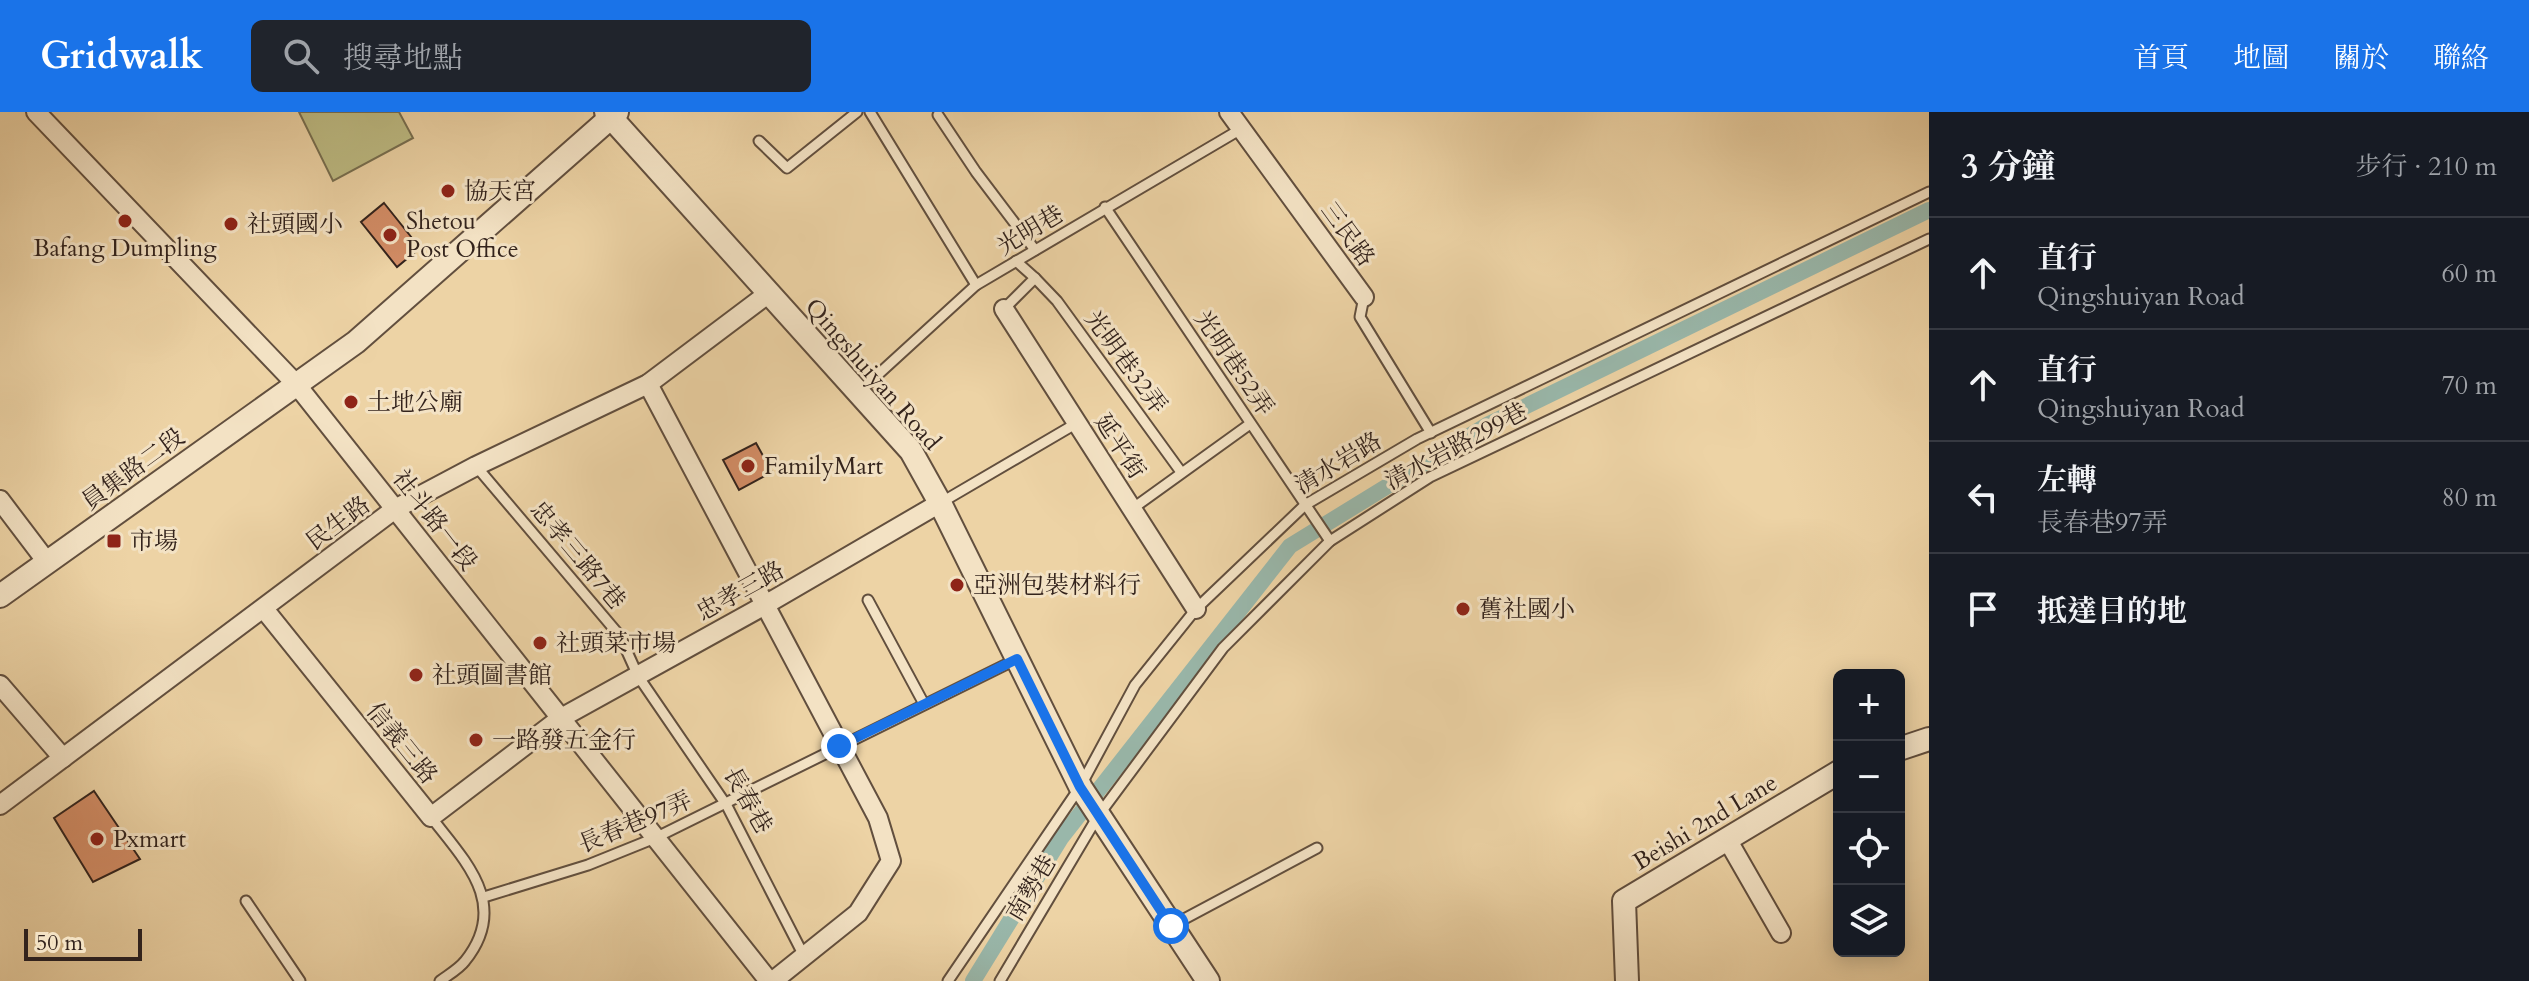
<!DOCTYPE html>
<html lang="zh-TW">
<meta charset="utf-8">
<style>
body{margin:0;font-family:Cardo,"Noto Serif TC",serif;background:#20242c;color:#f1f3f6}
.controls{position:absolute;right:24px;bottom:24px;display:grid;overflow:hidden;border-radius:12px;box-shadow:0 4px 20px #0003}
.controls button{width:72px;height:72px;display:grid;place-items:center;padding:0;border:0;border-bottom:2px solid #363941;background:#171b24;color:#f1f3f6;font:40px sans-serif}
.scale{position:absolute;left:24px;bottom:20px;width:118px;box-sizing:border-box;padding-left:8px;border:4px solid #33231c;border-top:0;font-size:22px;line-height:28px;white-space:nowrap;color:#33231c;-webkit-text-stroke:6px #f3e2c4;paint-order:stroke}
.stop{position:absolute;width:24px;height:24px;margin:-18px;border:6px solid #1a73e8;border-radius:50%;background:#fff}
.stop.end{background:#1a73e8;border-color:#fff;box-shadow:0 2px 8px #0008}
.list{margin:0;padding:0;list-style:none}
h2{display:flex;justify-content:space-between;align-items:center;height:104px;margin:0;padding:0 32px;font-size:34px}
h2 small{font-size:26px;font-weight:400;color:#9ea1a6}
.list li{display:grid;grid-template-columns:52px 1fr auto;gap:24px;align-items:center;box-sizing:border-box;height:112px;padding:0 32px;border-top:2px solid #363941}
.list b{display:block;font-size:30px;white-space:nowrap}
.list p{margin:0;font-size:26px;white-space:nowrap;color:#9ea1a6}
.list em{font-size:26px;font-style:normal;color:#9ea1a6}
.icon{flex:none;width:44px;height:44px;fill:none;stroke:currentColor;stroke-width:2;stroke-linecap:round;stroke-linejoin:round}
.map{position:relative;flex:none;width:1929px;height:869px;overflow:hidden}
header{display:flex;align-items:center;gap:48px;box-sizing:border-box;height:112px;padding:0 40px;background:#1a73e8;color:#fff}
header strong{font-size:38px}
nav{display:flex;gap:44px;margin-inline-start:auto;font-size:28px}
.search{width:560px;height:72px;background:#20242c;display:flex;align-items:center;gap:20px;box-sizing:border-box;padding:0 28px;border-radius:12px;color:#9ea1a6;font-size:30px}
main{display:flex}
aside{flex:1;background:#171b24}
.map>svg:first-child{display:block}
</style>
<header>
<strong>Gridwalk</strong>
<div class="search"><svg class="icon" aria-label="search" viewBox="0 0 24 24"><circle cx="10" cy="10" r="6"/><path d="M15 15l6 6"/></svg>搜尋地點</div>
<nav><a>首頁</a><a>地圖</a><a>關於</a><a>聯絡</a></nav>
</header>
<main>
<div class="map">
<svg width="1929" height="869" viewBox="0 0 1929 869">
<rect width="100%" height="100%" fill="#edd3a5"/>
<filter id="stains"><feTurbulence type="fractalNoise" baseFrequency=".0025" numOctaves="4"/><feColorMatrix values="0 0 0 0 .2 0 0 0 0 .09 0 0 0 0 .02 0 0 0 .5 -.17"/></filter>
<radialGradient id="worn" r=".72"><stop offset=".6" stop-color="#630" stop-opacity="0"/><stop offset="1" stop-color="#630" stop-opacity=".3"/></radialGradient>
<path fill="#bdbb83" stroke="#786f50" stroke-width="2" d="M299,0H399L413,26L333,69Z"/>
<g fill="none" stroke-linecap="round" stroke-linejoin="round">
<path stroke="#99b7aa" stroke-width="16" d="M973,869L1061,726L1290,434L1487,313L1929,98"/>
</g>
<g fill="#d28c65" stroke="#33231c" stroke-width="2">
<path d="M384,91L420,136L397,155L361,110Z"/>
<path d="M756,331L772,360L739,378L723,348Z"/>
<path d="M94,679L140,747L93,770L54,706Z"/>
</g>
<g fill="none" stroke-linecap="round" stroke-linejoin="round">
<g stroke="#624f3e" stroke-width="13">
<g id="service">
<path d="M870,0L976,173"/>
<path d="M938,3L976,60L1035,138"/>
<path d="M759,29L787,56L857,0"/>
<path d="M1105,95L1330,429"/>
<path d="M1035,166L1057,189L1181,360"/>
<path d="M1364,185L1360,205L1431,321"/>
<path d="M1004,197L1035,166L1016,149"/>
<path d="M860,279L976,173L1241,17"/>
<path d="M476,354L620,524L638,564L727,694L804,844"/>
<path d="M942,390L1077,311"/>
<path d="M1132,397L1250,312"/>
<path d="M868,488L924,592"/>
<path d="M431,705C466,750 510,793 465,849C459,857 448,863 440,869"/>
<path d="M484,785L588,753L655,726L1017,547"/>
<path d="M246,789L300,869"/>
<path d="M1171,814L1317,736"/>
<path d="M948,869L1080,675L1135,573L1196,497L1305,393L1417,327L1929,80"/>
<path d="M1000,869L1098,704L1223,536L1330,429L1430,365L1929,127"/>
</g>
</g>
<g stroke="#624f3e" stroke-width="22">
<g id="minor">
<path d="M36,0L296,272L769,869"/>
<path d="M1229,0L1364,185"/>
<path d="M1004,197L1196,497"/>
<path d="M648,272L878,706L891,749L858,801L773,869"/>
<path d="M0,388L47,450"/>
<path d="M264,497L431,705L561,606L765,493L940,391"/>
<path d="M0,573L63,646"/>
<path d="M0,693L395,397L476,354L648,272L769,181"/>
<path d="M1727,727L1781,821"/>
</g>
</g>
<g stroke="#624f3e" stroke-width="26">
<g id="tertiary">
<path d="M606,0L911,339L940,391L1081,676L1208,869"/>
<path d="M0,484L356,230L617,0"/>
<path d="M1899,637L1929,627"/>
<path d="M1627,869L1624,789L1839,660"/>
</g>
</g>
<use href="#service" stroke="#f3e2c4" stroke-width="9"/>
<use href="#minor" stroke="#f3e2c4" stroke-width="18"/>
<use href="#tertiary" stroke="#f3e2c4" stroke-width="22"/>
</g>
<g fill="none" stroke-linecap="round" stroke-linejoin="round">
<path stroke="#1a73e8" stroke-width="10" d="M839,634L1017,547L1080,675L1171,814"/>
</g>
<g fill="#8f2418" stroke="#f3e2c4" stroke-width="3">
<circle cx="448" cy="79" r="8"/>
<circle cx="125" cy="109" r="8"/>
<circle cx="231" cy="112" r="8"/>
<circle cx="390" cy="123" r="8"/>
<circle cx="351" cy="290" r="8"/>
<circle cx="748" cy="354" r="8"/>
<rect x="106" y="421" width="16" height="16" rx="4"/>
<circle cx="957" cy="473" r="8"/>
<circle cx="1463" cy="497" r="8"/>
<circle cx="540" cy="531" r="8"/>
<circle cx="416" cy="563" r="8"/>
<circle cx="476" cy="628" r="8"/>
<circle cx="97" cy="727" r="8"/>
</g>
<g text-anchor="middle" stroke-width="6" stroke-linejoin="round" paint-order="stroke">
<g font-size="24" fill="#33231c" stroke="#f3e2c4" text-anchor="start">
<text x="464" y="87">協天宮</text>
<text x="406" y="117">Shetou<tspan x="406" dy="28">Post Office</tspan></text>
<text x="247" y="120">社頭國小</text>
<text x="125" y="144" text-anchor="middle">Bafang Dumpling</text>
<text x="367" y="298">土地公廟</text>
<text x="764" y="362">FamilyMart</text>
<text x="130" y="437">市場</text>
<text x="973" y="481">亞洲包裝材料行</text>
<text x="1479" y="505">舊社國小</text>
<text x="556" y="539">社頭菜市場</text>
<text x="432" y="571">社頭圖書館</text>
<text x="492" y="636">一路發五金行</text>
<text x="113" y="735">Pxmart</text>
</g>
<g font-size="24" fill="#33231c" stroke="#f3e2c4">
<text transform="translate(1030 118) rotate(-31)" y="8">光明巷</text>
<text transform="translate(1348 122) rotate(54)" y="8">三民路</text>
<text transform="translate(1126 250) rotate(54)" y="8">光明巷32弄</text>
<text transform="translate(1234 251) rotate(56)" y="8">光明巷52弄</text>
<text transform="translate(873 262) rotate(49)" y="8">Qingshuiyan Road</text>
<text transform="translate(1120 334) rotate(57)" y="8">延平街</text>
<text transform="translate(1456 334) rotate(-28)" y="8">清水岩路299巷</text>
<text transform="translate(1338 351) rotate(-31)" y="8">清水岩路</text>
<text transform="translate(133 357) rotate(-36)" y="8">員集路二段</text>
<text transform="translate(435 408) rotate(52)" y="8">社斗路一段</text>
<text transform="translate(338 411) rotate(-37)" y="8">民生路</text>
<text transform="translate(578 443) rotate(50)" y="8">忠孝三路7巷</text>
<text transform="translate(740 479) rotate(-29)" y="8">忠孝三路</text>
<text transform="translate(402 631) rotate(51)" y="8">信義三路</text>
<text transform="translate(748 688) rotate(60)" y="8">長春巷</text>
<text transform="translate(635 710) rotate(-23)" y="8">長春巷97弄</text>
<text transform="translate(1705 710) rotate(-31)" y="8">Beishi 2nd Lane</text>
<text transform="translate(1031 776) rotate(-59)" y="8">南勢巷</text>
</g>
</g>
<rect width="100%" height="100%" filter="url(#stains)"/>
<rect width="100%" height="100%" fill="url(#worn)"/>
</svg>
<div class="controls">
<button>+</button>
<button>−</button>
<button><svg class="icon" aria-label="locate" viewBox="0 0 24 24"><circle cx="12" cy="12" r="6"/><path d="M12 2v4M12 18v4M2 12h4M18 12h4"/></svg></button>
<button><svg class="icon" aria-label="layers" viewBox="0 0 24 24"><path d="M12 4l9 5-9 5-9-5zM3 14l9 5 9-5"/></svg></button>
</div>
<div class="scale">50 m</div>
<div class="stop" style="left:1171px;top:814px"></div>
<div class="stop end" style="left:839px;top:634px"></div>
</div>
<aside>
<h2>3 分鐘<small>步行 · 210 m</small></h2>
<ul class="list">
<li><svg class="icon" aria-label="ahead" viewBox="0 0 24 24"><path d="M12 20V5M6 11l6-6 6 6"/></svg><div><b>直行</b><p>Qingshuiyan Road</p></div><em>60 m</em></li>
<li><svg class="icon" aria-label="ahead" viewBox="0 0 24 24"><path d="M12 20V5M6 11l6-6 6 6"/></svg><div><b>直行</b><p>Qingshuiyan Road</p></div><em>70 m</em></li>
<li><svg class="icon" aria-label="left" viewBox="0 0 24 24"><path d="M17 20v-9H6M10 6l-5 5 5 5"/></svg><div><b>左轉</b><p>長春巷97弄</p></div><em>80 m</em></li>
<li><svg class="icon" aria-label="arrive" viewBox="0 0 24 24"><path d="M6 21V4h12l-3 4 3 4H6"/></svg><div><b>抵達目的地</b></div></li>
</ul>
</aside>
</main>
